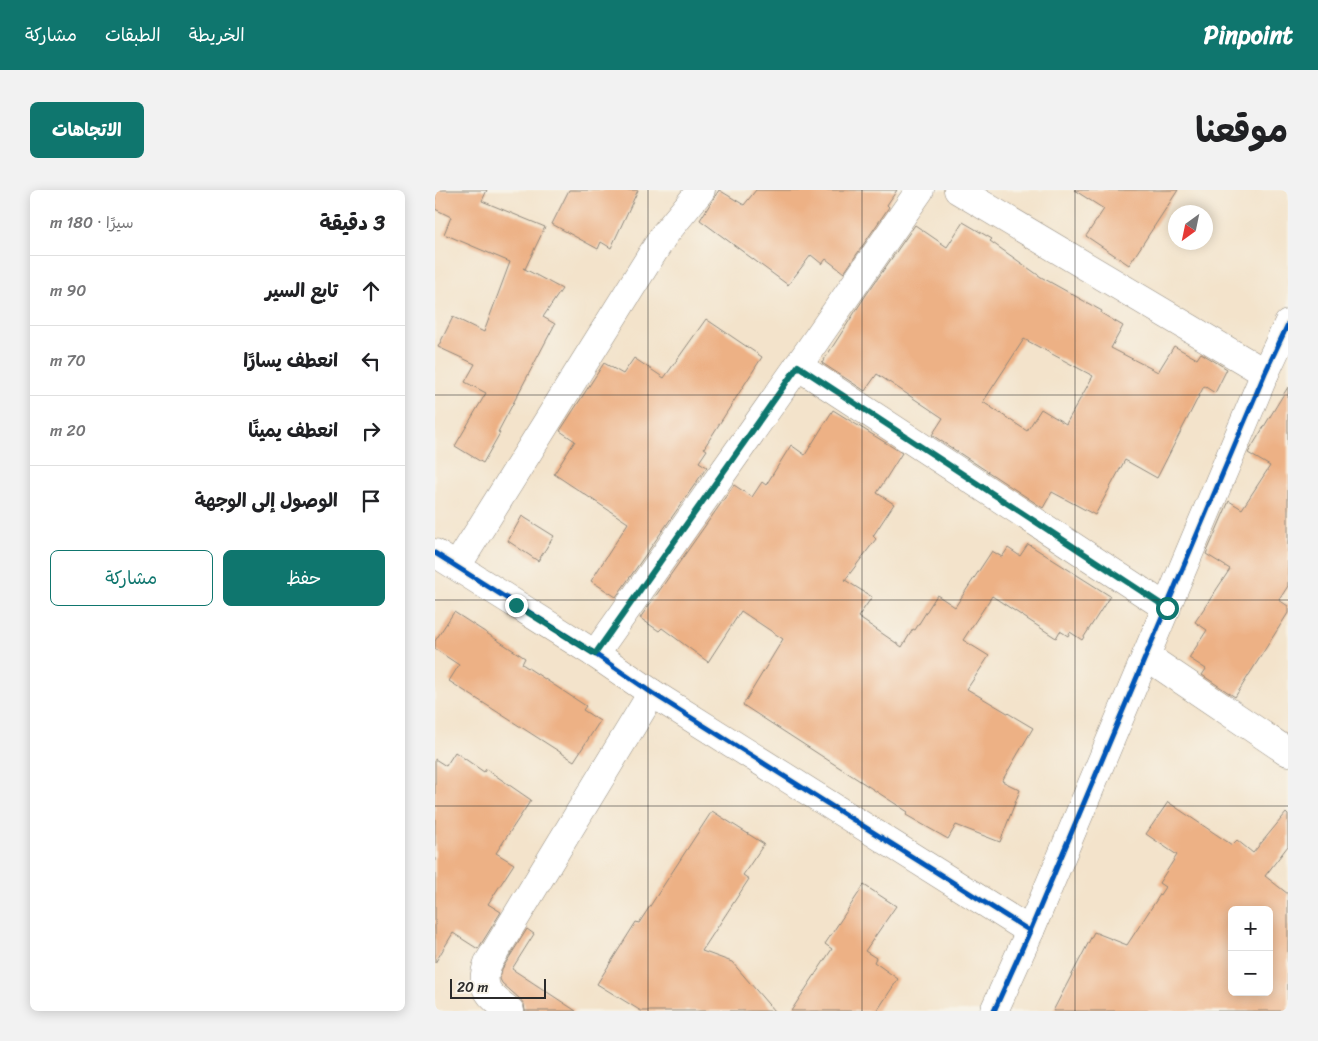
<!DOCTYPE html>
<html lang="ar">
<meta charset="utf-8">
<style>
body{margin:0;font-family:Sriracha,"Playpen Sans Arabic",sans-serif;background:#f2f2f2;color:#202124;direction:rtl}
.controls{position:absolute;right:15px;bottom:15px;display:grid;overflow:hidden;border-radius:8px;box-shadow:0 2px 12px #0003}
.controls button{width:45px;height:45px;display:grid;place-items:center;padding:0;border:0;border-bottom:1px solid #e0e0e0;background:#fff;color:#202124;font:25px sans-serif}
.compass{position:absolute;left:733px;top:15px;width:45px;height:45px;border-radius:50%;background:#fff;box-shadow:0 2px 12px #0003;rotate:213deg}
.scale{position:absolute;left:15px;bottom:12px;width:96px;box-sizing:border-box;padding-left:5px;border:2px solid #2b2b2b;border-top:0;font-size:14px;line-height:18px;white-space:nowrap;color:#2b2b2b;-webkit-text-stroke:4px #f7f3e8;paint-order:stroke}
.stop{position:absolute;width:15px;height:15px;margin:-11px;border:4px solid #0f766e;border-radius:50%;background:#fff}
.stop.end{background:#0f766e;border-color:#fff;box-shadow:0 1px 5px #0008}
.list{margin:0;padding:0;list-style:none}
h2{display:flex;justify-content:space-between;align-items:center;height:65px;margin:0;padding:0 20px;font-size:21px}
h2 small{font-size:16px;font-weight:400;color:#757577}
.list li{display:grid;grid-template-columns:32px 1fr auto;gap:15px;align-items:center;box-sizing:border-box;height:70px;padding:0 20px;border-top:1px solid #e0e0e0}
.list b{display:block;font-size:19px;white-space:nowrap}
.list em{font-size:16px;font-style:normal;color:#757577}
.actions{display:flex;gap:10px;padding:15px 20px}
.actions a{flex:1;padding:11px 0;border:1px solid #0f766e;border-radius:8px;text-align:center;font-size:18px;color:#0f766e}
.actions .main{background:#0f766e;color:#fff}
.icon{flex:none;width:28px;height:28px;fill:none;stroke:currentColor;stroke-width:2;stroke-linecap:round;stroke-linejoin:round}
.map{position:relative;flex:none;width:853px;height:821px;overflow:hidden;direction:ltr;border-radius:8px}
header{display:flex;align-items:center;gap:30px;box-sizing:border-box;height:70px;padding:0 25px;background:#0f766e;color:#fff}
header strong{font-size:24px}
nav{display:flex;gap:28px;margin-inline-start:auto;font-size:18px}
.intro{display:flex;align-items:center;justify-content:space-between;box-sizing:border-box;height:120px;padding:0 30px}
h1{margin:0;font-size:35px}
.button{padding:12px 22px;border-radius:8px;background:#0f766e;color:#fff;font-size:18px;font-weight:700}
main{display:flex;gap:30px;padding:0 30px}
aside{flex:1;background:#fff;border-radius:8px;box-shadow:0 2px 12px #0003}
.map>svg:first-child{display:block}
</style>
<header>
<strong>Pinpoint</strong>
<nav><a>الخريطة</a><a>الطبقات</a><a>مشاركة</a></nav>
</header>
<div class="intro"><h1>موقعنا</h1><a class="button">الاتجاهات</a></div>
<main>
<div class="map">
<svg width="853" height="821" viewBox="0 0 853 821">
<rect width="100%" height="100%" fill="#f7f3e8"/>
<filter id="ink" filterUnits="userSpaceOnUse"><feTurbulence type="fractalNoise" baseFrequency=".02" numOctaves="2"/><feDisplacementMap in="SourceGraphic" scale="10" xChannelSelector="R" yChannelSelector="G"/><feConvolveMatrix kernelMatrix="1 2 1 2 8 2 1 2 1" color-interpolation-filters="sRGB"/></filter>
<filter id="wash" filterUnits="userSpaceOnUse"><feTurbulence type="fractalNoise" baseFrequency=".0096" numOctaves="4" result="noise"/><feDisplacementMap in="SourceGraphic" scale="20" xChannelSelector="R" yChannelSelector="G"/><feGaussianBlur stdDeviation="1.12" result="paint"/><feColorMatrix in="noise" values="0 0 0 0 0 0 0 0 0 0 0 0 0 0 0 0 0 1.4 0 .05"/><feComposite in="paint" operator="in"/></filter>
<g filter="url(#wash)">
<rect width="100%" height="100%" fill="#f3e3cb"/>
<g id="blocks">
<g fill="#edb185" fill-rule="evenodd">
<path d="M0,0H52L47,11L110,37L90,79L88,78L127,99L108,127L120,134L63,242L65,243L48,273L20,256L51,203L30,192L40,174L3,157L18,127L49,142L75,72L9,44L16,27L0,19Z"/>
<path d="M134,0H203L176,58L166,52L163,59L117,34Z"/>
<path d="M284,0L309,15L321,0H462L452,15L454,17L409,83L391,69L387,74L376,65L353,95L265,30Z"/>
<path d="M639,0H743L694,75L651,46L669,19Z"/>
<path d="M528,32L557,49L555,51L606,87L667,121L666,123L688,136L676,158L723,182L739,156L762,169L766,163L792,179L780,203L769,196L722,288L690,270L660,325L617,302L608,318L497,245L508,228L442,184L430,201L387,173L431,105L480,35L512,57ZM589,149L658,186L631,234L606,219L592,241L548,212Z"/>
<path d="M271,129L327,167L269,258L272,260L264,272L272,277L181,407L156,391L193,333L119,284L140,251L125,241L169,173L188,184L199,168L229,188Z"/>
<path d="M853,197V396L844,410L853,416V423L800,507L767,485L771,479L754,468L772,440L760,432L795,379L771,364L794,311L807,319L835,276L813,263Z"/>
<path d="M398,220L467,263L442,303L459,314L438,346L441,349L410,390L437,407L423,427L467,457L478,439L480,440L502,405L520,417L557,361L567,367L573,358L585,366L593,354L675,406L647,450L635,442L633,446L625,441L621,448L557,406L528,450L554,466L532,499L598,538L567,591L585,600L565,652L521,635L513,649L471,625L473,622L308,515L348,449L306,421L273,472L227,438L224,441L205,428L299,295L317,307L327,292L331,295L356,255L370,265Z"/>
<path d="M87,326L119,346L103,371L73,351Z"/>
<path d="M19,422L90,468L87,474L151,516L148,520L165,531L139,571L14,491L24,475L0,459V451Z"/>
<path d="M20,562L49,582L51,579L96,610L61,663L79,674L53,714L66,722L43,759L18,743L0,773V569L11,576Z"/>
<path d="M733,612L797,655L802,650L818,663L851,623L853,625V656L830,686L853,704V821H618L659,742L692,755L730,697L724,693L742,665L711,644ZM797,720H834V802H797Z"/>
<path d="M277,621L329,654L308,685L314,689L267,761L297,772L339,821H206L162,794L201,732L204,733Z"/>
<path d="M429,695L461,716L430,761L441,768L439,772L463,789L442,821H356L397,759L390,754Z"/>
<path d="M92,739L99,744L77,779L141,821H90L89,814L85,809L67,793L65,789L67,779Z"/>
</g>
</g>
</g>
<g filter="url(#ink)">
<use href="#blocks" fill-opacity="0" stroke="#8f877b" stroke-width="1"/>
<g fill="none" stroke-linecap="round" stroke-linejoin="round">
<g stroke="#8f877b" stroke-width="29">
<g id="minor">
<path d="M523,0L830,183"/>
<path d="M363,176L732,418"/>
<path d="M0,363L160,464L217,503L595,741"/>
<path d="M22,376L229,45L266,0"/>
<path d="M160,464L363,176L485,0"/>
<path d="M711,466L853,562"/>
<path d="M75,821C56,807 43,799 53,773L217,503"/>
<path d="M559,821L595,741L830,183L853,134"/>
</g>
</g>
<use href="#minor" stroke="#fff" stroke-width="28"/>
<g stroke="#f7f3e8" stroke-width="8">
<g id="cycleway">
<path d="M0,363L160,464L217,503L595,741"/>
<path d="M559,821L595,741L830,183L853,134"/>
</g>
</g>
<use href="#cycleway" stroke="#0057b8" stroke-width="5"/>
</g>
</g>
<g fill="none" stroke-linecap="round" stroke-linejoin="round" filter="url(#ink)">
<path stroke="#0f766e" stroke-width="6" d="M81,415L160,464L363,176L732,418"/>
</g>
<path fill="none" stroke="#2b2b2b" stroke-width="1" stroke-opacity="0.55" d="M213,0V821M427,0V821M640,0V821M0,205H853M0,410H853M0,616H853"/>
</svg>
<div class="controls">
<button>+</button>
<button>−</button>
</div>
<svg class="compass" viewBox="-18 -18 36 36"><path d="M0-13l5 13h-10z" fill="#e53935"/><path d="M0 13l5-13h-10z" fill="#757577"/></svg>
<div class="scale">20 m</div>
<div class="stop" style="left:732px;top:418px"></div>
<div class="stop end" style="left:81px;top:415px"></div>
</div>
<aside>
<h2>3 دقيقة<small>سيرًا · 180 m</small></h2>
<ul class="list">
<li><svg class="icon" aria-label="ahead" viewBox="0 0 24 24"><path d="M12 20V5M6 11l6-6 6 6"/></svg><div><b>تابع السير</b></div><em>90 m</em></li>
<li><svg class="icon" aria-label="left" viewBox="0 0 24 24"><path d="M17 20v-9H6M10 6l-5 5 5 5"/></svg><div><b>انعطف يسارًا</b></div><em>70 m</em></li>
<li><svg class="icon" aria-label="right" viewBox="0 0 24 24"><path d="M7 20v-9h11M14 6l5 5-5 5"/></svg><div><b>انعطف يمينًا</b></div><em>20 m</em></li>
<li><svg class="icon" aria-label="arrive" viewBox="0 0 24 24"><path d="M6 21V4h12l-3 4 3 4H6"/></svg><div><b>الوصول إلى الوجهة</b></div></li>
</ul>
<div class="actions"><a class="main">حفظ</a><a>مشاركة</a></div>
</aside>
</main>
